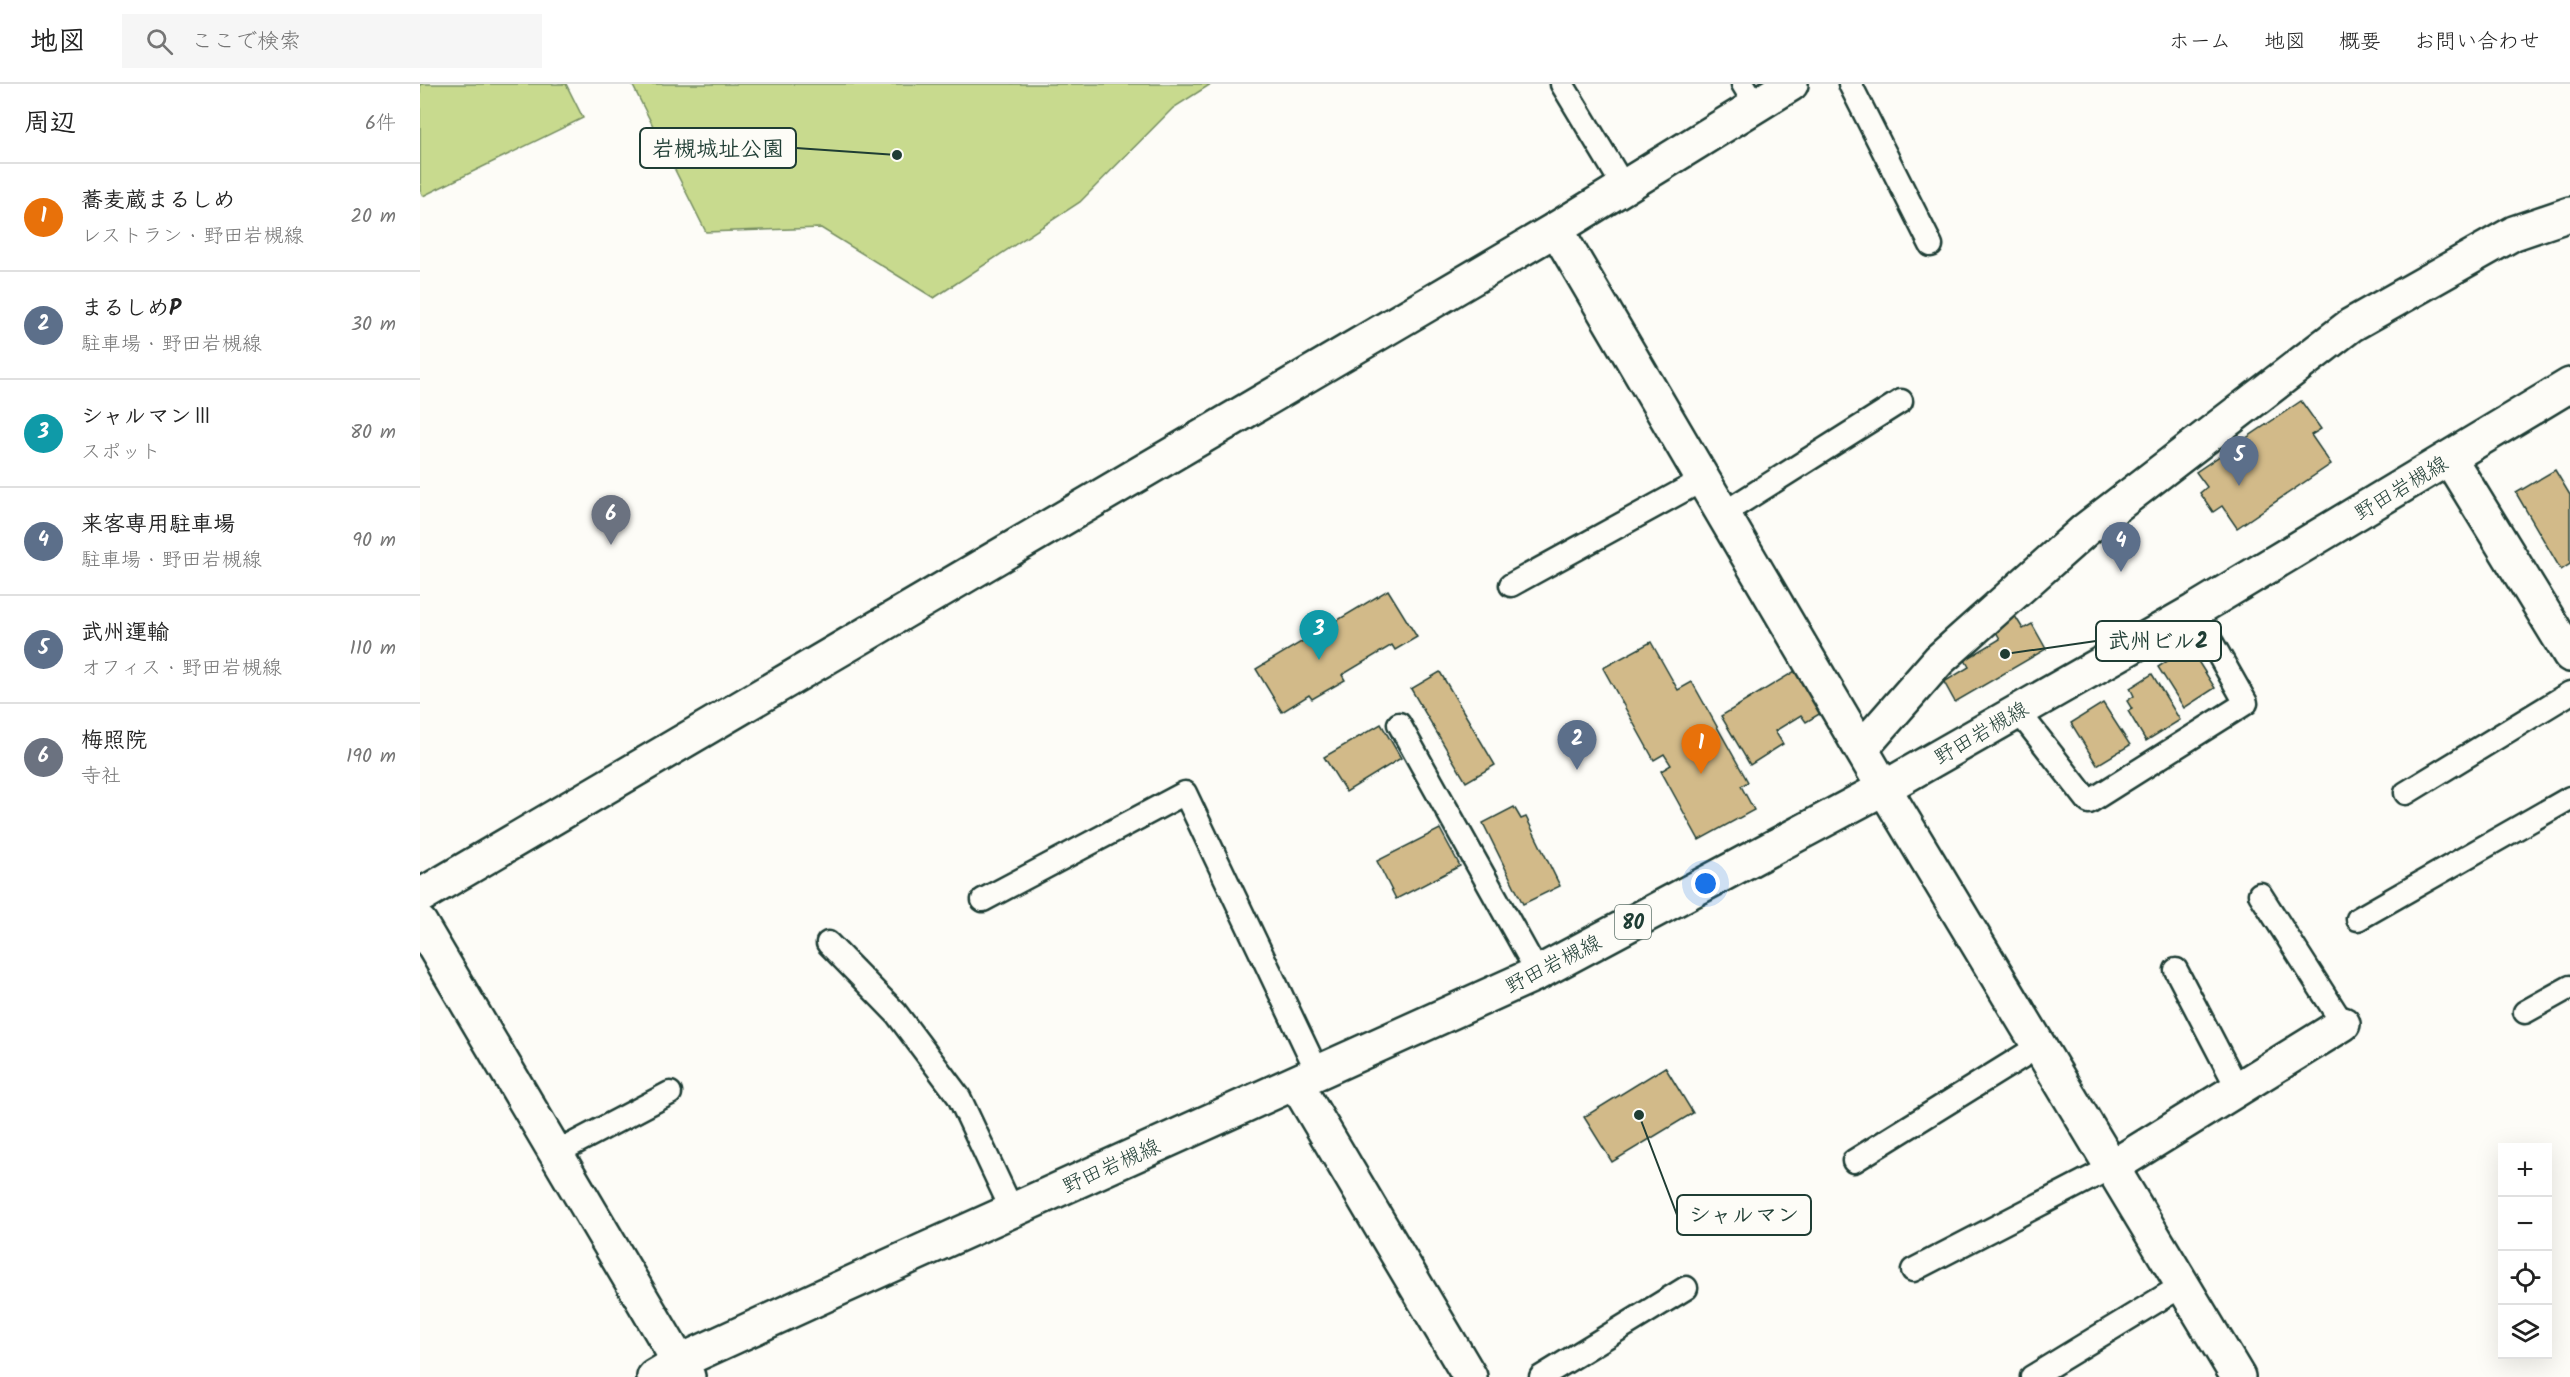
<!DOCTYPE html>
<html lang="ja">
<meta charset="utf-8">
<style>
body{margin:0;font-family:Kalam,"Klee One",sans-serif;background:#f6f6f6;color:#222}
.controls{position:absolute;right:18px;bottom:18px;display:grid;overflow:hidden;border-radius:0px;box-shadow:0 6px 24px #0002}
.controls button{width:54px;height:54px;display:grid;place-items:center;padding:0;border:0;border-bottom:2px solid #e0e0e0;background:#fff;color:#222;font:30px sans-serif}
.you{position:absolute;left:1286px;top:800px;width:21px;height:21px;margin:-15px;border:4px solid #fff;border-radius:50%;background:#1a73e8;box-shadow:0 0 0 9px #1a73e833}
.badge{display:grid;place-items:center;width:39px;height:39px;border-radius:50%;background:#c8321e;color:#fff;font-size:20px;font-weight:700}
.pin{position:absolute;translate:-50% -50px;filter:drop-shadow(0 2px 3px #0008)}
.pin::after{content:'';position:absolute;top:32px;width:21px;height:18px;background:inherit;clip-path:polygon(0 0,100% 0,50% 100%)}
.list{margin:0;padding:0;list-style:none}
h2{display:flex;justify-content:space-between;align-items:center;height:78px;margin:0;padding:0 24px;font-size:26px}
h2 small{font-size:20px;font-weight:400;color:#767676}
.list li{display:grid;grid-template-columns:39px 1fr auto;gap:18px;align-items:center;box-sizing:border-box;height:108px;padding:0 24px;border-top:2px solid #e0e0e0}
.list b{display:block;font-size:22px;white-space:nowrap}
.list p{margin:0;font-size:20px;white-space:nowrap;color:#767676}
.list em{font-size:20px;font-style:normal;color:#767676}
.icon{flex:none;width:33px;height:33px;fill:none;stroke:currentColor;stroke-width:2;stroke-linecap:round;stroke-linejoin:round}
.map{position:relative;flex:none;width:2150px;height:1293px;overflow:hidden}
header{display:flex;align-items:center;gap:36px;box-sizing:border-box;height:84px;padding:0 30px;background:#fff;border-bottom:2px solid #e0e0e0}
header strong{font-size:28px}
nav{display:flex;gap:33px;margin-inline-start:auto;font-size:21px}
.search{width:420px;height:54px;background:#f6f6f6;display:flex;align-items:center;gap:15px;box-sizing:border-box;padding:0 21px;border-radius:0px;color:#767676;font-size:22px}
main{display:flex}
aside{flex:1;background:#fff}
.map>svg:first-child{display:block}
</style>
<header>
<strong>地図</strong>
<div class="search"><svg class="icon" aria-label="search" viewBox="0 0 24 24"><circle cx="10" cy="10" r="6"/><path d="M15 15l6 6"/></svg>ここで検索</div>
<nav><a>ホーム</a><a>地図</a><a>概要</a><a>お問い合わせ</a></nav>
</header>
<main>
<aside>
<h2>周辺<small>6件</small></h2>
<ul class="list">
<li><span class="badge" style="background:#e8710a">1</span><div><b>蕎麦蔵まるしめ</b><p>レストラン · 野田岩槻線</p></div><em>20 m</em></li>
<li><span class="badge" style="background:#5c6f8a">2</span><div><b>まるしめP</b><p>駐車場 · 野田岩槻線</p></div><em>30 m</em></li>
<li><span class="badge" style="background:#0f9aa8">3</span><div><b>シャルマンⅢ</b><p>スポット</p></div><em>80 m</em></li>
<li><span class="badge" style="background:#5c6f8a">4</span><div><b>来客専用駐車場</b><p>駐車場 · 野田岩槻線</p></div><em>90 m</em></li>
<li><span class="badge" style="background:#5c6f8a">5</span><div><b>武州運輸</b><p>オフィス · 野田岩槻線</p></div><em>110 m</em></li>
<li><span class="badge" style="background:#6b7280">6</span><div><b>梅照院</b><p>寺社</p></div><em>190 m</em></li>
</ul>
</aside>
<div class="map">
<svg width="2150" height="1293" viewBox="0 0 2150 1293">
<rect width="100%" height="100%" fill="#fdfcf7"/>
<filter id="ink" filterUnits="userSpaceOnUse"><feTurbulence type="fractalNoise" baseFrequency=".0167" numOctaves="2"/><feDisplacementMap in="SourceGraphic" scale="12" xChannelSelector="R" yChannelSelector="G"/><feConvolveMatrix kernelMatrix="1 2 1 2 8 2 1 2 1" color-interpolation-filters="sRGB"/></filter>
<g filter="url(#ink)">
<g fill="#c8da8e" stroke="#748c61" stroke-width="1.5">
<path d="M0,0H146L163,34L3,112L0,106Z"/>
<path d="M212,0H791L753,24L660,118L514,214L401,144L286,148Z"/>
</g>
<g fill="#d2ba89" stroke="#1f3d34" stroke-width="1.5">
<path d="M1881,317L1901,345L1891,351L1911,380L1817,444L1802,422L1793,428L1780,409L1787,403L1776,388Z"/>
<path d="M2135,386L2150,411V480L2141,486L2096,409Z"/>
<path d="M968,506L997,553L975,566L972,561L922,591L925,596L892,615L889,611L862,628L836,585Z"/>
<path d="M1595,532L1603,545L1612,540L1626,565L1535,618L1524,598L1549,583L1545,576L1580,555L1574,544Z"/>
<path d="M1231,558L1258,606L1272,598L1328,698L1321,702L1334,726L1279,756L1241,687L1251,681L1244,670L1234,676L1183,584Z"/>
<path d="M1769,563L1795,604L1764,624L1738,583Z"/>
<path d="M1375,587L1401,629L1386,638L1381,631L1355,647L1363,660L1330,681L1301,632Z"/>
<path d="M1020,588L1075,681L1046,698L991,605Z"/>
<path d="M1732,590L1760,636L1726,657L1708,627L1712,625L1707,617L1714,612L1710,604Z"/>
<path d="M1683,619L1710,661L1677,681L1651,639Z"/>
<path d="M961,640L981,674L926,708L904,673Z"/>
<path d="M1094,723L1101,735L1106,733L1140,802L1103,820L1063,739Z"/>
<path d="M1020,745L1040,782L976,815L957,777Z"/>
<path d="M1245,983L1273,1029L1192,1078L1164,1033Z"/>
</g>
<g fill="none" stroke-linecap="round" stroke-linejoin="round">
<g stroke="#1f3d34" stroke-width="27">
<g id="lane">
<path d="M1142,0L1204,103"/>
<path d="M1323,0L1336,21"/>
<path d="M1430,0L1511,161"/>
<path d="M1304,429L1481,317"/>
<path d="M1091,501L1284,395"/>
<path d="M1598,627L1669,718L1826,619L1774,527"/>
<path d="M979,640L1118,889"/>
<path d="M1986,709L2150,609"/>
<path d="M1840,810L1923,940"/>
<path d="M563,816L765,709L898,989"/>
<path d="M1938,835L2150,714"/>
<path d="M408,859L476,929L539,1013L592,1126"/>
<path d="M1756,886L1818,1005"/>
<path d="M2105,928L2150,903"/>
<path d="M136,1069L250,1009"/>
<path d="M1434,1077L1619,962"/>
<path d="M1493,1186L1692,1083"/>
<path d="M1121,1293L1266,1204"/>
<path d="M1612,1293L1763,1201"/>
</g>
</g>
<g stroke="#1f3d34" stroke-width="38">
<g id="street">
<path d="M1136,145L1464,704L1818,1293"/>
<path d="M2030,375L2150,571"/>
<path d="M0,812L1136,145L1371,0"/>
<path d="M0,839L268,1293"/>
<path d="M876,999L1050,1293"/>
<path d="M1692,1083L1923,940"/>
</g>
</g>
<g stroke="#1f3d34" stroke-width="38">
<path id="secondary" d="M1442,664L1519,576L1665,446L1931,241L2094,149L2150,130"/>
</g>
<g stroke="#1f3d34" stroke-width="38">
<path id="primary" d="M234,1293L259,1278L418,1205L1118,889L1464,704L1774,527L2150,301"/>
</g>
<use href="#lane" stroke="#fdfcf7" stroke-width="22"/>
<use href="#street" stroke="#fdfcf7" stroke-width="33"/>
<use href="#secondary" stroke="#fdfcf7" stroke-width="33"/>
<use href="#primary" stroke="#fdfcf7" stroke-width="33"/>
</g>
</g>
<g text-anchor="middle" stroke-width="5" stroke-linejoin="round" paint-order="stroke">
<rect fill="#fdfcf7" stroke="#62766e" stroke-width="1.5" x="1195" y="821" width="36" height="34" rx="4.5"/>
<g font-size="20" font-weight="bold" fill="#1f3d34">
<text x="1213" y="845">80</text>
</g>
<g font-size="21" fill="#1f3d34" stroke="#fdfcf7">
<text transform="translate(1981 404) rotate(-31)" y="7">野田岩槻線</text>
<text transform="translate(1561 649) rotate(-30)" y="7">野田岩槻線</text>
<text transform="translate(1133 880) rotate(-27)" y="7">野田岩槻線</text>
<text transform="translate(691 1082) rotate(-24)" y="7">野田岩槻線</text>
</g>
</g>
<path fill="none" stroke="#1f3d34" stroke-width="2" d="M477 71L376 64M1585 570L1676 557M1219 1031L1257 1131"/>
<g fill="#1f3d34" stroke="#fdfcf7" stroke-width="2">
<circle cx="477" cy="71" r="6"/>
<circle cx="1585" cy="570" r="6"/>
<circle cx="1219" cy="1031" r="6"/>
</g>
<g fill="#fdfcf7" stroke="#1f3d34" stroke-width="2">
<rect x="220" y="44" width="156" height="40" rx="6"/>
<rect x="1676" y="537" width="125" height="40" rx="6"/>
<rect x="1257" y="1111" width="134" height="40" rx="6"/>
</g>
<g font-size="22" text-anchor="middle" font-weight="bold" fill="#1f3d34">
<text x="298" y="72">岩槻城址公園</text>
<text x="1738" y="564">武州ビル2</text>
<text x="1324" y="1138">シャルマン</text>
</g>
</svg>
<div class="controls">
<button>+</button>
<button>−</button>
<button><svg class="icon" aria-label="locate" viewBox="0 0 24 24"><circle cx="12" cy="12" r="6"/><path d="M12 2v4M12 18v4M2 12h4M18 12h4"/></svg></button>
<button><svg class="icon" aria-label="layers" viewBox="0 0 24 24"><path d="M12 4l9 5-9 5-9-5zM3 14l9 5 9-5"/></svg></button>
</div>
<div class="you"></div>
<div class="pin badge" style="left:1281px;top:690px;background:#e8710a">1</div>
<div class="pin badge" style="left:1157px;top:686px;background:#5c6f8a">2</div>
<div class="pin badge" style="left:899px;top:576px;background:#0f9aa8">3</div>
<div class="pin badge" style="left:1701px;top:488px;background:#5c6f8a">4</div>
<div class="pin badge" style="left:1819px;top:402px;background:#5c6f8a">5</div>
<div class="pin badge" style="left:191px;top:461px;background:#6b7280">6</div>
</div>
</main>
